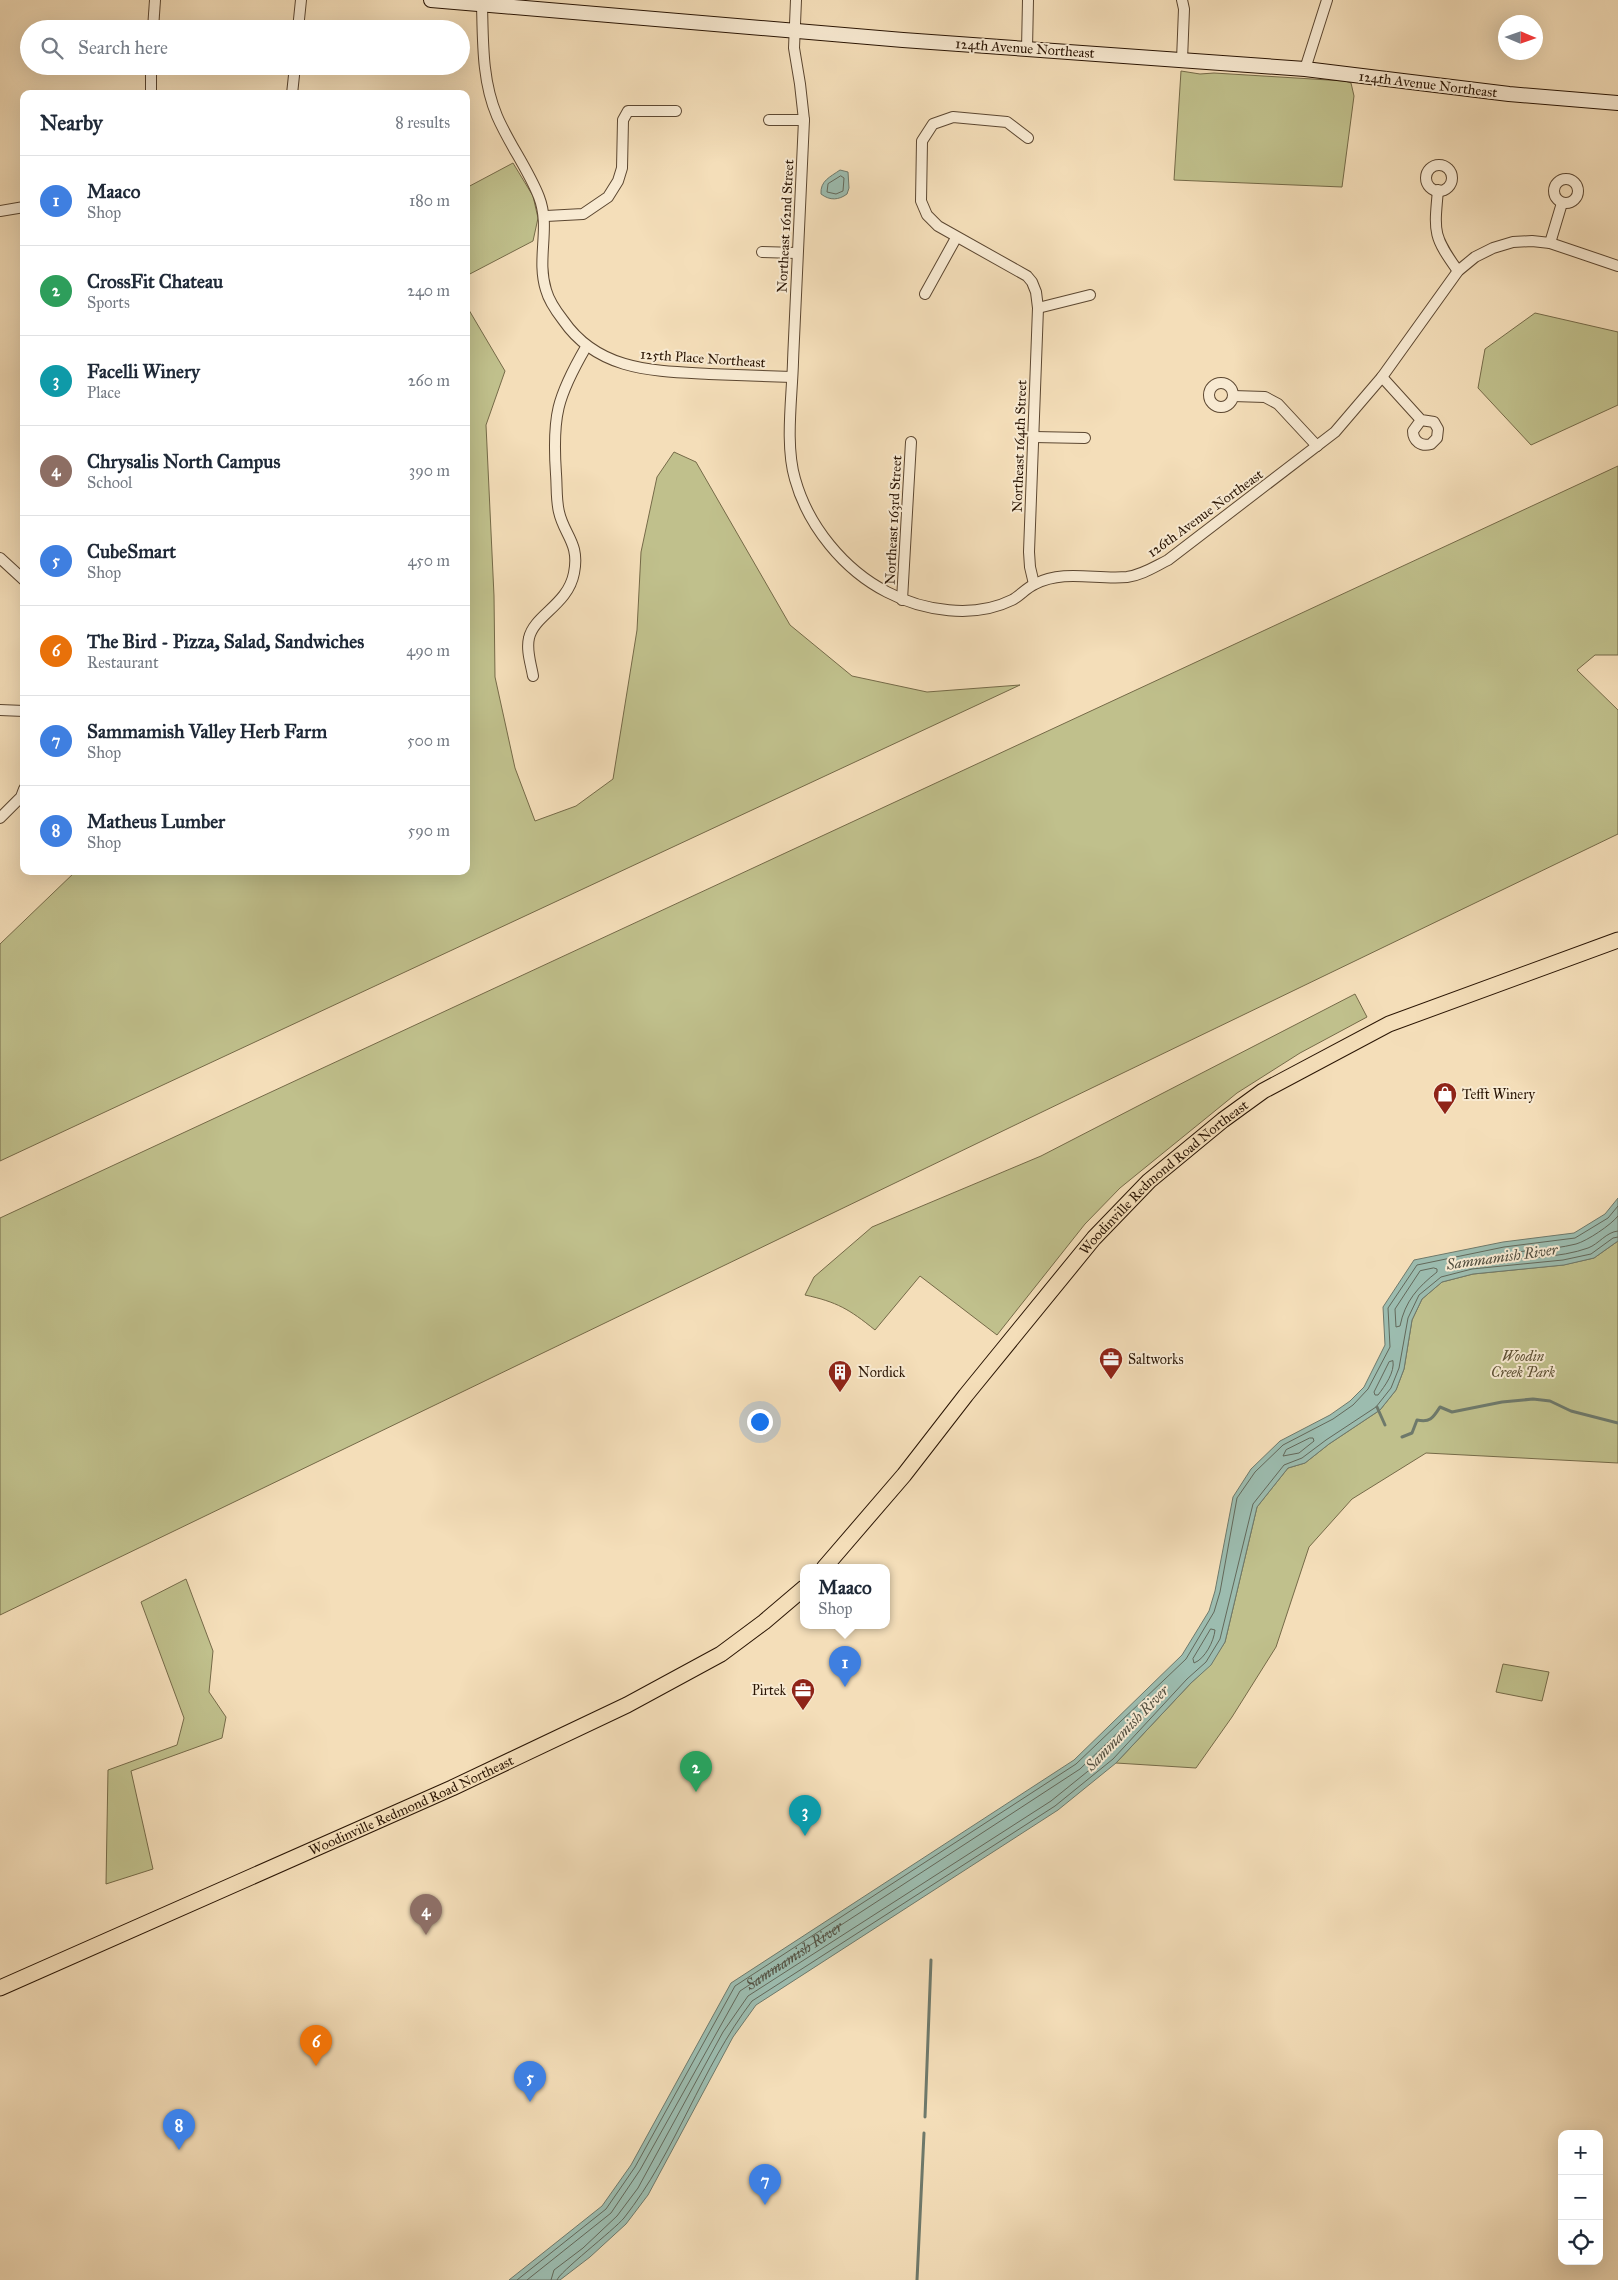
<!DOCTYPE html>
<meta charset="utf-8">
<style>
body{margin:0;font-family:"IM FELL Great Primer",serif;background:#f2f2f3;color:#1f2937}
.controls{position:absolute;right:15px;bottom:15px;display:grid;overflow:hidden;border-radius:10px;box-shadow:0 5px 20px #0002}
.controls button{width:45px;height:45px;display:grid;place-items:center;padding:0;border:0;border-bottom:1px solid #e0e1e3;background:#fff;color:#1f2937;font:25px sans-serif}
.compass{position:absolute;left:1498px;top:15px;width:45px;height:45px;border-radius:50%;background:#fff;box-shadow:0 5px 20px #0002;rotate:92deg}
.you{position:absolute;left:759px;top:1421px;width:18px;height:18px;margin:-12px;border:4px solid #fff;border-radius:50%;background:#1a73e8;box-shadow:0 0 0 8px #1a73e833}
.badge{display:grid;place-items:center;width:32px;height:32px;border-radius:50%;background:#db2777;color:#fff;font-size:16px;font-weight:700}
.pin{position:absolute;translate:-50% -41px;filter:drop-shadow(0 1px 2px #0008)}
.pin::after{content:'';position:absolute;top:26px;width:18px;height:15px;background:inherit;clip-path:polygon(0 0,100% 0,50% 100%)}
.popup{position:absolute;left:800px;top:1564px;width:90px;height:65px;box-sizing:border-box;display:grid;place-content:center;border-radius:10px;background:#fff;filter:drop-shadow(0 1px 4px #0005);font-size:16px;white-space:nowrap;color:#747a83}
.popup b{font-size:19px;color:#1f2937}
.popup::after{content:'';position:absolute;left:50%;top:100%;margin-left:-10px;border:10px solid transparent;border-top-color:#fff}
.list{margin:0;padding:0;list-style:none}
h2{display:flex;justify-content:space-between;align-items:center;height:65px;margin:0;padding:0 20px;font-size:21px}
h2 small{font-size:16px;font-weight:400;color:#747a83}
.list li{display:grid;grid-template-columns:32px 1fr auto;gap:15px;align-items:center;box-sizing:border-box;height:90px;padding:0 20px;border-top:1px solid #e0e1e3}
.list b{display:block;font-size:19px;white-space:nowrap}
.list p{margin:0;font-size:16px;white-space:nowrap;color:#747a83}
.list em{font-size:16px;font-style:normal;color:#747a83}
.icon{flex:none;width:28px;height:28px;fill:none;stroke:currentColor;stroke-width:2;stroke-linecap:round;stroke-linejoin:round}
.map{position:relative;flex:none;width:1618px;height:2280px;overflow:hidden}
.search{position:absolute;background:#fff;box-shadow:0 5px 20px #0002;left:20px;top:20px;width:450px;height:55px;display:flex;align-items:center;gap:12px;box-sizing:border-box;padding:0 18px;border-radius:28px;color:#747a83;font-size:19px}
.panel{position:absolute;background:#fff;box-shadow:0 5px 20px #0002;left:20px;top:90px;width:450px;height:785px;border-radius:10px}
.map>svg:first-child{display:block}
</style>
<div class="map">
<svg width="1618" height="2280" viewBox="0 0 1618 2280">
<rect width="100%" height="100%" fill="#f4deb9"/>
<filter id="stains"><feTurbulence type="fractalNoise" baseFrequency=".004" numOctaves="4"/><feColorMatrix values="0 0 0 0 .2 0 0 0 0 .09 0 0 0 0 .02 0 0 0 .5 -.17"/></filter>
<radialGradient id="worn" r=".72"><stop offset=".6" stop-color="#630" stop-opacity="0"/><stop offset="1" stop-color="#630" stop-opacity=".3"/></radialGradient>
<g fill="#c0c08c" stroke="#756a48">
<path d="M1181,71L1200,74L1214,73L1345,81L1351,83L1354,96L1342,187L1174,180Z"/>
<path d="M513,163L533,196L538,218L533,241L466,276V188Z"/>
<path d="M466,305L505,371L486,425L494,596L495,677L515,768L535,821L576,806L613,779L637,630L641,552L657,477L674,452L696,462L790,625L852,676L927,692L1020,685L0,1161V944L76,871H466Z"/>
<path d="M1535,313L1618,332V405L1531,445L1478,388L1485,349Z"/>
<path d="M1618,466V655H1595L1577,670L1618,710V834L0,1615V1218Z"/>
<path d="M1355,994L1367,1017L1300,1053L1237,1093L1120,1188L1085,1224L997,1335L920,1276L875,1330C849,1309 837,1302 805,1295L814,1277L872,1227L1041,1156Z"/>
<path d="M1618,1241V1463L1426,1453L1352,1499L1309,1547L1276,1647L1232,1717L1196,1768L1116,1763L1191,1683L1210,1665L1225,1642L1257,1507L1288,1468L1305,1463L1329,1444L1380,1410L1396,1390L1404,1369L1412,1320L1422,1299L1442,1282L1473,1274L1563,1265L1594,1258Z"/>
<path d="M186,1579L213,1651L209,1692L226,1717L222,1738L131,1771L153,1869L106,1884L108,1770L177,1745L184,1718L141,1602Z"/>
<path d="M1503,1664L1549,1672L1542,1701L1496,1692Z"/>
</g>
<g fill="#9cbcaf" stroke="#6e796b">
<path d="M840,170L848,172L849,188L847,194C839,200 830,201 821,194C820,181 830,177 840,170Z"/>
<path d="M1618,1198V1241L1594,1258L1564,1265L1473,1274L1442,1282L1422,1299L1412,1320L1404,1369L1396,1390L1380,1410L1329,1444L1305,1463L1288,1468L1257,1507L1225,1642L1211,1665L1191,1683L1116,1763L1058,1810L756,2005L733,2037L648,2195L626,2224L590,2257L560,2280H509L602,2206L631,2165L731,1983L1074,1760L1182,1655L1209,1611L1215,1591L1233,1497L1251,1469L1280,1441L1330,1415L1350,1401L1364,1387L1385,1345L1383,1307L1414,1260L1503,1242L1574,1233L1605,1214Z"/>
</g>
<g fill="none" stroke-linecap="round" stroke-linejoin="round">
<g stroke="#63685a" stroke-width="1">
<path d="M841,176L844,178L843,191L836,194L827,192L828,184Z"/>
<path d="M1618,1216C1611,1225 1587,1241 1576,1244C1548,1251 1518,1250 1490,1256L1489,1259L1491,1261C1521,1258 1561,1258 1588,1248C1599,1244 1606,1232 1618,1231"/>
<path d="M1434,1268L1437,1269V1272C1418,1287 1405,1301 1400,1326L1396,1327L1395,1309L1420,1271Z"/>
<path d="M1393,1361C1395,1372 1385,1386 1378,1395H1375L1374,1392L1389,1362Z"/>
<path d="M1310,1438H1313L1314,1441L1299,1453L1283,1456L1286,1450Z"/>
<path d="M1211,1629L1215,1630C1214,1641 1205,1659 1194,1663L1193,1659Z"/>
<path d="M517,2280L606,2209L635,2167L735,1986L1076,1764L1186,1659L1214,1612L1220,1592L1237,1498L1255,1472L1283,1445L1333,1419L1353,1405L1368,1389L1390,1347L1388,1308L1417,1265L1504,1247L1575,1238L1608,1218L1618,1206"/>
<path id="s1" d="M527,2280L611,2213L640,2170L740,1991L1080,1769L1155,1697H1159V1700L1108,1755L1051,1801L748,1996L723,2032L638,2188L617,2216L583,2248L554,2270L551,2280"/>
<path d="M557,2280C558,2273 614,2230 624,2218C676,2152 701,2068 752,2001L1055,1806L1113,1759L1187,1679L1206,1662L1220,1639L1253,1504L1284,1465L1302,1458L1326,1440L1376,1407L1391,1388L1399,1368L1408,1318L1419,1295L1441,1277L1472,1269L1563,1260L1591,1254L1613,1238L1618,1237"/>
</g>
<g stroke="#6e796b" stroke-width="3">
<path d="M1377,1407L1385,1425"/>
<path d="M1402,1437L1412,1433L1417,1420C1430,1423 1433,1418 1440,1407L1452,1412L1502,1402L1533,1399L1550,1401L1571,1411L1618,1423"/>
<path d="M925,2117L931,1960"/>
<path d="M917,2280L924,2133"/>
</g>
<g stroke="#5c4731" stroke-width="12">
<g id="street">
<path d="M796,0L794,48L800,84L804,120C800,200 796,281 793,362C792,398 785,445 795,479C808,526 844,570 887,592C923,611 974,619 1012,600C1020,596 1026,588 1035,584C1064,569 1096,580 1127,577C1142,575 1154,567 1168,560L1335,432L1382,377L1458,271L1475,257L1493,248L1513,242L1532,241L1550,243L1618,266"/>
<path d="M482,4C483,42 482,81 497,116C509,144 528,169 539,197C551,228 536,258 546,290C549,301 556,311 563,320C598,371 653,371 709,374C737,375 765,376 792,377"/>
<path d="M153,29L155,0"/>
<path d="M298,29L301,0"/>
<path d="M1027,49L1028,0"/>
<path d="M1182,60L1184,9L1182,0"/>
<path d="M108,67L151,69"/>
<path d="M1305,69L1327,0"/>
<path d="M151,94V66"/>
<path d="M292,94L295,66"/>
<path d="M769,120H804"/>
<path d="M1028,138L1007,122L953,117L933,124L922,141L921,201L927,215L938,226L1027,276L1032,282L1036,292L1038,308L1029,552L1030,567L1034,584"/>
<circle cx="1439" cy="178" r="13"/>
<circle cx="1566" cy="191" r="12"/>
<path d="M1438,190C1434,233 1433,236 1458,271"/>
<path d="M0,211L24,207"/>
<path d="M546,216L583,214L608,197L618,181L622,168L623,120L628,111H676"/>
<path d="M1550,243L1562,203"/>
<path d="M762,252L797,253"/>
<path d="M925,294L956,238"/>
<path d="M1038,308L1090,295"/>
<path d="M1382,377L1421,420L1413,431C1413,441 1421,447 1431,444L1437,438L1438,429L1434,422L1421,420"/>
<circle cx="1221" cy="395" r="12"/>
<path d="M1233,396L1265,397L1278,404L1317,446"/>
<path d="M1034,437L1085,438"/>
<path d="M0,558L24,580"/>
<path d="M902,600L911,442"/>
<path d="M533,676C531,664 526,650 529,638C534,615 568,605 574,573C580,543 564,535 559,512C556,500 557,486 556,474C552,416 557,397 586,347"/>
<path d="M0,710L24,711"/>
<path d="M0,818L21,797L24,789"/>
</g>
</g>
<g stroke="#2a1504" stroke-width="16">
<path id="secondary" d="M431,0L903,40L1305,69L1509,94L1618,103"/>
</g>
<g stroke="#2a1504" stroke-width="17">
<g id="primary">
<path id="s2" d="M824,1568L904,1475L966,1395L1094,1238L1149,1181L1223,1120L1263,1091L1389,1024L1618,940"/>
<path id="s3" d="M0,1988L452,1788L627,1705L721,1654L764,1622L804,1588"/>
</g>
</g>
<use href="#street" stroke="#f8ead2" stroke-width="10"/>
<use href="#secondary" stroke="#f8ead2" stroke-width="14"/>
<use href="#primary" stroke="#f4deb9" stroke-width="15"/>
</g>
<defs>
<g id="shop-pin" transform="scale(1.25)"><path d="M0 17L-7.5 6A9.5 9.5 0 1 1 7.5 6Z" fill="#8f2418" stroke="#f8ead2"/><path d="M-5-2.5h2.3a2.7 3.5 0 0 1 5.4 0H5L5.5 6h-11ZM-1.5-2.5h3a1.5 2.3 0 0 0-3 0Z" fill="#fff"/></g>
<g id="office-pin" transform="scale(1.25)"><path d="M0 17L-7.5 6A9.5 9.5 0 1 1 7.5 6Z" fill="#8f2418" stroke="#f8ead2"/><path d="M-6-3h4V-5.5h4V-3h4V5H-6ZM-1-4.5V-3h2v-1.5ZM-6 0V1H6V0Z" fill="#fff"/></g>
<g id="building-pin" transform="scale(1.25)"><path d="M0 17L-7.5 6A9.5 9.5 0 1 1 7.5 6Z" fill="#8f2418" stroke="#f8ead2"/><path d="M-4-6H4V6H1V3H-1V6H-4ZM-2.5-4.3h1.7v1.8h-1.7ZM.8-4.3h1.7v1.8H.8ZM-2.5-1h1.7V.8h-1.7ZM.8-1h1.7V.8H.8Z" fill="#fff"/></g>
</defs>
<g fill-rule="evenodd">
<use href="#shop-pin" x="1445" y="1094"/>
<use href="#office-pin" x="1111" y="1359"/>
<use href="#building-pin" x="840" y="1372"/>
<use href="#office-pin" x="803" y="1690"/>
</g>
<g text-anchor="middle" stroke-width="4" stroke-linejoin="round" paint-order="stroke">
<g font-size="14" fill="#2a1504" stroke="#f8ead2">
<text transform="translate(1025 48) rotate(4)" y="5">124th Avenue Northeast</text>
<text transform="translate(1428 84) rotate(7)" y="5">124th Avenue Northeast</text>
<text transform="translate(785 226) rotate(-87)" y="5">Northeast 162nd Street</text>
<text transform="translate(703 358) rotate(4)" y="5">125th Place Northeast</text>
<text transform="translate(1019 446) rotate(-88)" y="5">Northeast 164th Street</text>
<text transform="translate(1205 513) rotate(-36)" y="5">126th Avenue Northeast</text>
<text transform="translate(893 520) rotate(-87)" y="5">Northeast 163rd Street</text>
<text dy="5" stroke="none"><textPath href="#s2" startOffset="519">Woodinville Redmond Road Northeast</textPath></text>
<text dy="5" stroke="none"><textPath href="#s3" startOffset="450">Woodinville Redmond Road Northeast</textPath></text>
</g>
<g font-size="14" fill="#2a1504" stroke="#f8ead2" text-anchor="start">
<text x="1462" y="1099">Tefft Winery</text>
<text x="1128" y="1364">Saltworks</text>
<text x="858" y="1377">Nordick</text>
<text x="786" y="1695" text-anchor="end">Pirtek</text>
</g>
<g font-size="14" font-style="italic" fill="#5e5134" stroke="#f8ead2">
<text x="1523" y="1361">Woodin<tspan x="1523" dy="16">Creek Park</tspan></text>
</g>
<g font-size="15" font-style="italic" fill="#524f40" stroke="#f8ead2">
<text transform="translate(1502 1257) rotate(-8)" y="5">Sammamish River</text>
<text transform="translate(1127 1728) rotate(-46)" y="5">Sammamish River</text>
<text dy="5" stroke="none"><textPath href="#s1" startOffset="429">Sammamish River</textPath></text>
</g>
</g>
<rect width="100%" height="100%" filter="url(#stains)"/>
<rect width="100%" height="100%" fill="url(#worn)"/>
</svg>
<div class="controls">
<button>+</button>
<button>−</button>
<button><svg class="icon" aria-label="locate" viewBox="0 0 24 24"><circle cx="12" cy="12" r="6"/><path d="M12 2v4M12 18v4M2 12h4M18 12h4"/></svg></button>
</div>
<svg class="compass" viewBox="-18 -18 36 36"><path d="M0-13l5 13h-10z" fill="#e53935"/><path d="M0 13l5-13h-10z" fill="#747a83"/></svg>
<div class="you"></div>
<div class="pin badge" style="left:845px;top:1687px;background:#3f7fe0">1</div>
<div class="popup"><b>Maaco</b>Shop</div>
<div class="pin badge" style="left:696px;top:1792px;background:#2e9e5b">2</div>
<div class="pin badge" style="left:805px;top:1836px;background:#0f9aa8">3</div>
<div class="pin badge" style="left:426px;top:1935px;background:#8d6e63">4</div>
<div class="pin badge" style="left:530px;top:2102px;background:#3f7fe0">5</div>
<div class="pin badge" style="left:316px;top:2066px;background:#e8710a">6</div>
<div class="pin badge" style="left:765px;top:2205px;background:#3f7fe0">7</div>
<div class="pin badge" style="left:179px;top:2150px;background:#3f7fe0">8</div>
<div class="search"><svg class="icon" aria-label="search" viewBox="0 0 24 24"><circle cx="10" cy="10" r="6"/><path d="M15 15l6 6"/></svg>Search here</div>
<section class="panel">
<h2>Nearby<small>8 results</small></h2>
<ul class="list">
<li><span class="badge" style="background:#3f7fe0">1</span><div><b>Maaco</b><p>Shop</p></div><em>180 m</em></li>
<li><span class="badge" style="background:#2e9e5b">2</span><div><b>CrossFit Chateau</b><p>Sports</p></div><em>240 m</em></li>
<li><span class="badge" style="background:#0f9aa8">3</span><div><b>Facelli Winery</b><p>Place</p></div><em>260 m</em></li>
<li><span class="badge" style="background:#8d6e63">4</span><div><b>Chrysalis North Campus</b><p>School</p></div><em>390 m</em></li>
<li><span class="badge" style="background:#3f7fe0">5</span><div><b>CubeSmart</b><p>Shop</p></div><em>450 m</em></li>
<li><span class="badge" style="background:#e8710a">6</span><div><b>The Bird - Pizza, Salad, Sandwiches</b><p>Restaurant</p></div><em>490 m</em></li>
<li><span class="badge" style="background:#3f7fe0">7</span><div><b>Sammamish Valley Herb Farm</b><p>Shop</p></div><em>500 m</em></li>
<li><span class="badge" style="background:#3f7fe0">8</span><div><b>Matheus Lumber</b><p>Shop</p></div><em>590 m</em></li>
</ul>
</section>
</div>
